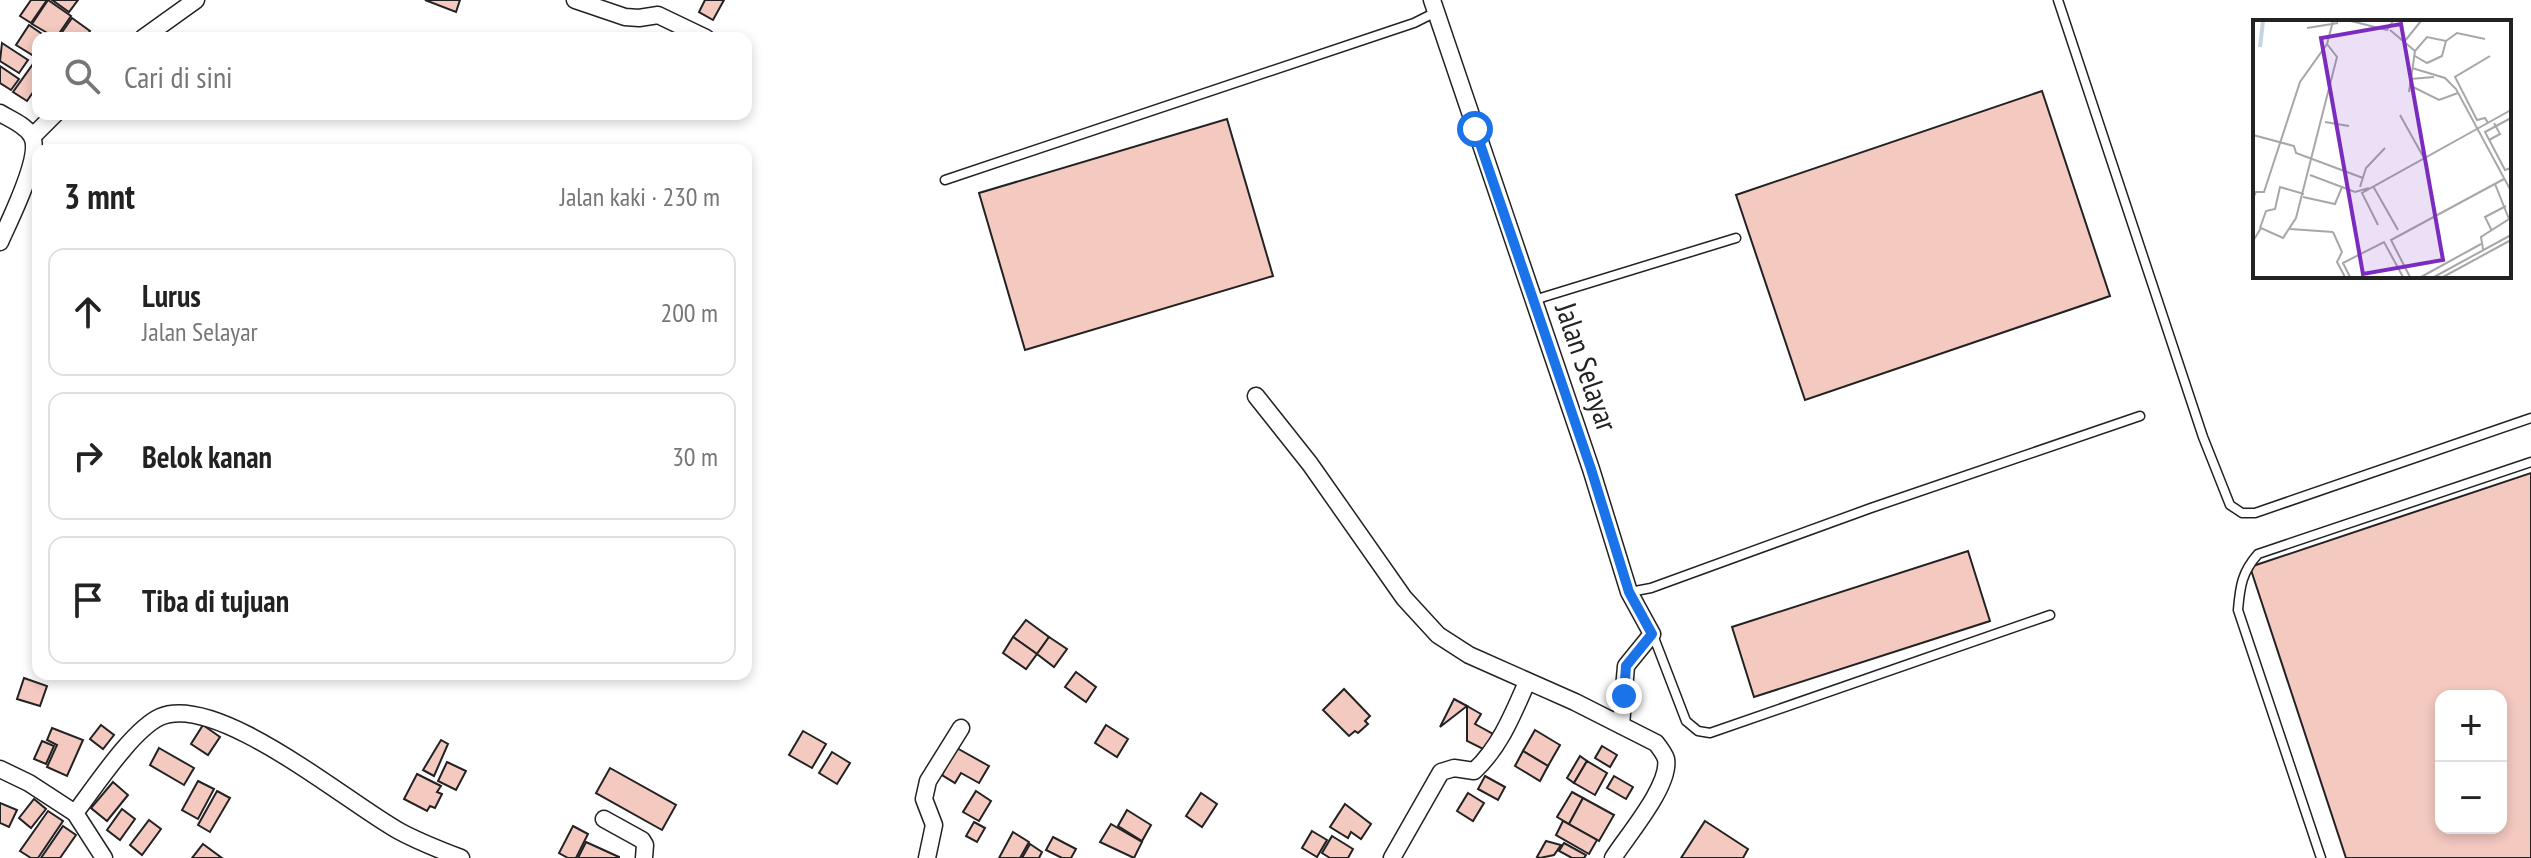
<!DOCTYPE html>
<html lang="id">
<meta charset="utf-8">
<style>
body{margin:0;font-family:"PT Sans Narrow",sans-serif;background:#f6f6f6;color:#222}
.controls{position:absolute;right:24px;bottom:24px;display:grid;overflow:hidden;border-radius:16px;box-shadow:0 4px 12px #0003}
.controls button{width:72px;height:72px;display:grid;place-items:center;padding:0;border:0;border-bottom:2px solid #e0e0e0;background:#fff;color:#222;font:40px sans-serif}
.stop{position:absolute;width:24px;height:24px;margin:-18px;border:6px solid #1a73e8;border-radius:50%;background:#fff}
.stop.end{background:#1a73e8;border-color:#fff;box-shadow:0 2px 8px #0008}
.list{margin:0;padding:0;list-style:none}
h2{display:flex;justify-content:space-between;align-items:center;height:104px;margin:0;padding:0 32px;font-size:34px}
h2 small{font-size:26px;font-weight:400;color:#767676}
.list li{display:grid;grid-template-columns:52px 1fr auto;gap:24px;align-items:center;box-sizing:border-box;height:128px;margin:0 16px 16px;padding:0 16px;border:2px solid #e0e0e0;border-radius:16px}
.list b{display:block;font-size:30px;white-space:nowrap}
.list p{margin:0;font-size:26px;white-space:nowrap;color:#767676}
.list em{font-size:26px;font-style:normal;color:#767676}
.icon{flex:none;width:44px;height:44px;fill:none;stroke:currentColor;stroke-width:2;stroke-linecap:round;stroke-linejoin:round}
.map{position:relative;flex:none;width:2531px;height:858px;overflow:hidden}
.search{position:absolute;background:#fff;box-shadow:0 4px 12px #0003;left:32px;top:32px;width:720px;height:88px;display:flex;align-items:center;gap:20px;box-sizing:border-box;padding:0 28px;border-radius:16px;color:#767676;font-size:30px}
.panel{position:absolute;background:#fff;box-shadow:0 4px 12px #0003;left:32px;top:144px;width:720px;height:536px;border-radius:16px}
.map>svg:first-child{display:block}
</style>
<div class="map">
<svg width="2531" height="858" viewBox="0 0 2531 858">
<rect width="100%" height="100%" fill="#fff"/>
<g fill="#f3c9c0" stroke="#222" stroke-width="2" fill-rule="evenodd">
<path d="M31,0H47L31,23L20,16Z"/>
<path d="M48,0L71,16L56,38L32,24Z"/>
<path d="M52,0H78L69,12Z"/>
<path d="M425,0H460L456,12Z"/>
<path d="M705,0H724L713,20L699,12Z"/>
<path d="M72,18L90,31L85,38H58Z"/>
<path d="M29,25L48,38H38L37,58L16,45Z"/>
<path d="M2,43L28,60L19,73L0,61Z"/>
<path d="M33,64L38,68V85L27,101L13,92Z"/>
<path d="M0,66L19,79L11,90L0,83Z"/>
<path d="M2042,91L2110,296L1805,400L1736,195Z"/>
<path d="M1227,119L1273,276L1025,350L979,193Z"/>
<path d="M2531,473V858H2346L2250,567ZM2441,696H2501V828H2441Z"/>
<path d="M1968,551L1990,621L1754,697L1732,627Z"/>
<path d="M1026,620L1049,637L1037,654L1013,637Z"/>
<path d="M1013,637L1037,654L1026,669L1003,653Z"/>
<path d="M1049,637L1067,649L1054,667L1037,654Z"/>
<path d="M1076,672L1096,687L1086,702L1065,687Z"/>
<path d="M24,678L47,686L40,706L17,699Z"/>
<path d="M1344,689L1370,716L1365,721L1368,724L1358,733L1355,731L1349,736L1323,710Z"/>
<path d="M1454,699L1467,706L1440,727Z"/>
<path d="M1467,706L1481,714L1475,724L1493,734L1485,750L1467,741Z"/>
<path d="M101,725L114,735L103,749L90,739Z"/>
<path d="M203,725L220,737L208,755L191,744Z"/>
<path d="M1106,725L1128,739L1117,757L1095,743Z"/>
<path d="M52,728L83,740L67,776L47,767L57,745L47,740Z"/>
<path d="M1535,730L1560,745L1548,766L1523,751Z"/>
<path d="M803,731L826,744L812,768L789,755Z"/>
<path d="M441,740L448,744L434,776L423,770Z"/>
<path d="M42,741L54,746L46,764L34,759Z"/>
<path d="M1602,746L1617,755L1610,767L1595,758Z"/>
<path d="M955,747L989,766L979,783L961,773L955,783L942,775Z"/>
<path d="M159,748L194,768L184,785L150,765Z"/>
<path d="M1523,751L1548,766L1540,781L1515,766Z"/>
<path d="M832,752L850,763L837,784L819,773Z"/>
<path d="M1580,756L1587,761L1574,783L1567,778Z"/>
<path d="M1587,761L1607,773L1595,795L1574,783Z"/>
<path d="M447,762L466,771L456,790L438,781Z"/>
<path d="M610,768L676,805L662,830L596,793Z"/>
<path d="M417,774L441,786L437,792L442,794L435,808L430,806L427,811L404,799Z"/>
<path d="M1485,776L1505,787L1498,800L1478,789Z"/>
<path d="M1614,776L1633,787L1626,799L1607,788Z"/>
<path d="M198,781L214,789L198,819L182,810Z"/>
<path d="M113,782L128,795L107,821L91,808Z"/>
<path d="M217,791L230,798L210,832L198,825Z"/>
<path d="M976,791L991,801L979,821L963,812Z"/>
<path d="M1572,792L1583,798L1569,824L1557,817Z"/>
<path d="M1201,793L1217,804L1202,827L1186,816Z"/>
<path d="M1468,793L1484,803L1473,821L1457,811Z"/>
<path d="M1583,798L1614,815L1599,841L1569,824Z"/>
<path d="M34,799L46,809L31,828L19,818Z"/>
<path d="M0,803L17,810L9,827L0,823Z"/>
<path d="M1345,804L1371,824L1361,839L1351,832L1348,838L1330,827Z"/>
<path d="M122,809L135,819L120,840L107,830Z"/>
<path d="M1127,810L1151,825L1142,841L1118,826Z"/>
<path d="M48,811L63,821L38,858H31L20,851Z"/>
<path d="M149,820L161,829L142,855L130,845Z"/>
<path d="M1563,821L1597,840L1589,854L1556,835Z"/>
<path d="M1705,821L1748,849L1743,858H1681Z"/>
<path d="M974,822L985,828L977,842L966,836Z"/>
<path d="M1111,824L1142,842L1134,858L1100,842Z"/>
<path d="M63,826L76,835L60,858H41Z"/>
<path d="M573,826L588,834L576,858H568L559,853Z"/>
<path d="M1312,831L1327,840L1317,857L1302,848Z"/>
<path d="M1013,832L1029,842L1020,858H999Z"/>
<path d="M1332,836L1353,849L1348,858H1330L1322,853Z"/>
<path d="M1053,837L1076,849L1071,858H1062L1046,850Z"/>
<path d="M1546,841L1561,845L1554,855L1540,858L1537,857Z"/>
<path d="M586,842L619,857V858H578Z"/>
<path d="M1564,843L1586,855L1584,858H1572L1559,851Z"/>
<path d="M203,844L222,858H192Z"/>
<path d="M1030,844L1042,852L1039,858H1022Z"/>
</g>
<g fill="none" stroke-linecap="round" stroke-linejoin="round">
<g stroke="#222" stroke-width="11">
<g id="lane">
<path d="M2058,0L2203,437L2230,505L2242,513H2255L2531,418"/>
<path d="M945,180L1414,23L1436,12"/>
<path d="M1534,300L1736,238"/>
<path d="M1630,592L1651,588L1871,508L2140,416"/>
<path d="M1653,635L1686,721L1698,731L1710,733L2050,615"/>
<path d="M2321,858L2238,610C2240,586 2242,572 2258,554L2531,462"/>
</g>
</g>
<g stroke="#222" stroke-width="19">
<g id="street">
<path d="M575,0L625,17L639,18L658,15L706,38"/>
<path d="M1432,0L1591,469L1629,592L1652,634L1626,666L1621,725"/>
<path d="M143,38L196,0"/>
<path d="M0,113C10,119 25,125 31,135C44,154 9,221 0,242"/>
<path d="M33,136L55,114"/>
<path d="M1256,396L1310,464L1404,598L1438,635L1469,655L1575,702L1656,743C1660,748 1664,753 1666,759C1671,785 1627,836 1613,858"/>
<path d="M0,769L29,783L75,813L104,858"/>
<path d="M75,813C95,787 132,730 160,717C217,692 348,803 399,831C419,842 440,850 461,858"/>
<path d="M604,819L642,840L645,845L644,858"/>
<path d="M927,858L934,825L924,799L928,781L961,728"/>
<path d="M1392,858L1441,772L1454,768L1474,771C1500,747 1513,714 1527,682"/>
</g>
</g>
<use href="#lane" stroke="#fff" stroke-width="8"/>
<use href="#street" stroke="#fff" stroke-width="16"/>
</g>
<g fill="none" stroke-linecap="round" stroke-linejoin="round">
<path stroke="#1a73e8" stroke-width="10" d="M1475,129L1591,469L1629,592L1652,634L1626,666L1624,696"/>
</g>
<g text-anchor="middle" stroke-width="6" stroke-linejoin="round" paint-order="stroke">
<g font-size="30" fill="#222" stroke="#fff">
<text transform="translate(1586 367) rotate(71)" y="10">Jalan Selayar</text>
</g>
</g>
<g transform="translate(2253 20)">
<rect width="258" height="258" fill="#fff"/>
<path fill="none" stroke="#c7d3dd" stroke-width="4" d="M7,27L10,1"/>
<path fill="none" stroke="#a7a7a7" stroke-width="2" d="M98,1L134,10L140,1M54,8L85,3M137,10L162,31M151,22L168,1M162,36L174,43L189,36L193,21M159,48L192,58L203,69L258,171M157,59L181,57M158,66L186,80L205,73M156,72L162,31L174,17L193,21L204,13L232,19M147,95L171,138M258,98L232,112L252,150L258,148M72,102L96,106M235,103L232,98L224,100L202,57L237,36M0,115L41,126L43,133L110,158M236,120L247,114L241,103M57,155L102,172L116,168M120,166L145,210M107,167L113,148L132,128M50,177L82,184L89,167M0,178L3,172H11L47,62L74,24L80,1M125,205L109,173L258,90M7,208L13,191L22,189L27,167L51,174M37,209L80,212M239,211L232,197L253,186M80,212L89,232L84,242L92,257M0,221L8,208L30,218L43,198L84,37L74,24M230,229L228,217L256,199L242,164M97,257L90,243L131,222L150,257M157,257L138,220L251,159M168,257L228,224M181,257L258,215M190,257L258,220"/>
<path fill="#7b2cbf" fill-opacity="0.15" stroke="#7b2cbf" stroke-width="4" d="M148,4L190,240L110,254L68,18Z"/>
<rect width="258" height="258" fill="none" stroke="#222" stroke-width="4"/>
</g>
</svg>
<div class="controls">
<button>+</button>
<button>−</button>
</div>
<div class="stop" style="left:1475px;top:129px"></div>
<div class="stop end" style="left:1624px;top:696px"></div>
<div class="search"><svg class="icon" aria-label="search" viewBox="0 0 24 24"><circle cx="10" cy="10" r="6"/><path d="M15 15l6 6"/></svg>Cari di sini</div>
<section class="panel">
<h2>3 mnt<small>Jalan kaki · 230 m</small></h2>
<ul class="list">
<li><svg class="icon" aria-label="ahead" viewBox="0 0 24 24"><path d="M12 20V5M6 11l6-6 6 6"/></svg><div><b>Lurus</b><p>Jalan Selayar</p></div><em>200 m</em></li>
<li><svg class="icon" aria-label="right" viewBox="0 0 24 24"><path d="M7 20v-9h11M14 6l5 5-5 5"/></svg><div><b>Belok kanan</b></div><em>30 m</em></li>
<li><svg class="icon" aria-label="arrive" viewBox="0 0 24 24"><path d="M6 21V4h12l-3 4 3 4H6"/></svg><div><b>Tiba di tujuan</b></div></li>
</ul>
</section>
</div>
